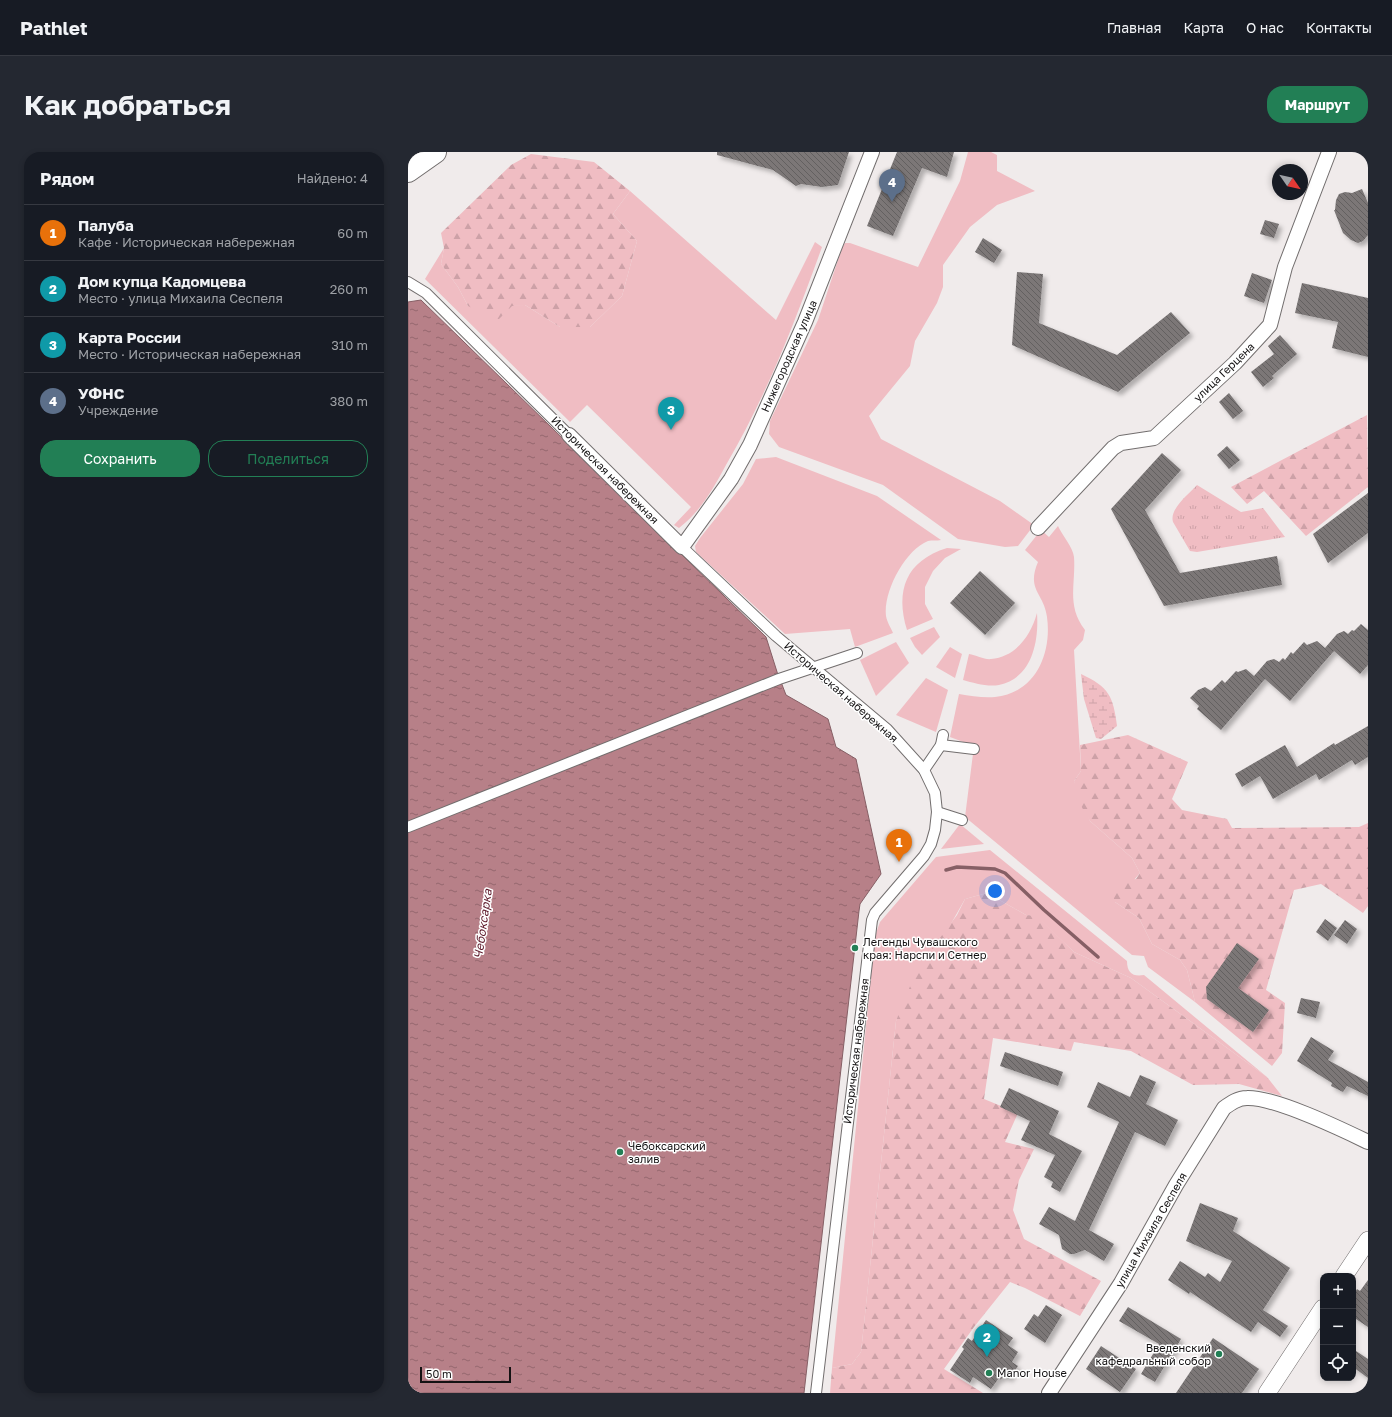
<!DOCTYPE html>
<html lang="ru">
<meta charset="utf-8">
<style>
body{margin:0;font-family:"Golos Text",sans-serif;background:#242831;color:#f1f3f6}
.controls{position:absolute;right:12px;bottom:12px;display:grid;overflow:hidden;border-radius:8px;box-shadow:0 2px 6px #0003}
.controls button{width:36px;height:36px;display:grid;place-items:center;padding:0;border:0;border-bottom:1px solid #363941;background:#171b24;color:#f1f3f6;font:20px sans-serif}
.compass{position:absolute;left:864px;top:12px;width:36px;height:36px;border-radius:50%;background:#171b24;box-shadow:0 2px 6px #0003;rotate:124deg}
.scale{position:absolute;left:12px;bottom:10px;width:91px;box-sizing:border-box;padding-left:4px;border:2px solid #141213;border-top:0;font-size:11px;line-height:14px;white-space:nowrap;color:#141213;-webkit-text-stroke:3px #fff;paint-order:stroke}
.you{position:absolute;left:587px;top:739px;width:14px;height:14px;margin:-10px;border:3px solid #fff;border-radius:50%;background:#1a73e8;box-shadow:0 0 0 6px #1a73e833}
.badge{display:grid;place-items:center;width:26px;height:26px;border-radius:50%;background:#227f55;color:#fff;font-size:13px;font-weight:700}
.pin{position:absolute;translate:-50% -33px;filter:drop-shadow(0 1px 2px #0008)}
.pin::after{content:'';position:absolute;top:21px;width:14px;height:12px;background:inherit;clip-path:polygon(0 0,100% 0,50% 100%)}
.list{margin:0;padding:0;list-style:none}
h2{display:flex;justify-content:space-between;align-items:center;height:52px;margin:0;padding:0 16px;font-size:17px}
h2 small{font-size:13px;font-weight:400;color:#9ea1a6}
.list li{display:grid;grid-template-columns:26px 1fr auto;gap:12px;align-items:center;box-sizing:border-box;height:56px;padding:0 16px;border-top:1px solid #363941}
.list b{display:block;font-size:15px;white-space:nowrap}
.list p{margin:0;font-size:13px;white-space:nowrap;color:#9ea1a6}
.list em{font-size:13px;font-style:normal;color:#9ea1a6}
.actions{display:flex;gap:8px;padding:12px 16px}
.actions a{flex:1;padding:9px 0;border:1px solid #227f55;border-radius:16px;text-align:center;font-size:14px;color:#227f55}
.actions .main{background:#227f55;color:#fff}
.icon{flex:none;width:22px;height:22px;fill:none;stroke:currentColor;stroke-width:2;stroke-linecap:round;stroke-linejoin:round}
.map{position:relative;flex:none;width:960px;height:1241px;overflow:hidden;border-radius:16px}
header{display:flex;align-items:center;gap:24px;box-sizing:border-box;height:56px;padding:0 20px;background:#171b24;border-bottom:1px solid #363941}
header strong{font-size:19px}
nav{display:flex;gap:22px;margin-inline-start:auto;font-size:14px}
.intro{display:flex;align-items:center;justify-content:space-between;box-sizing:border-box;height:96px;padding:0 24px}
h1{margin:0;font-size:28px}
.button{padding:10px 18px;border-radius:16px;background:#227f55;color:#fff;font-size:14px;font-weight:700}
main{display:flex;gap:24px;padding:0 24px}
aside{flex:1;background:#171b24;border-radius:16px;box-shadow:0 2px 6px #0003}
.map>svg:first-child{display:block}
</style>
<header>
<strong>Pathlet</strong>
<nav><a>Главная</a><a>Карта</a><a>О нас</a><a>Контакты</a></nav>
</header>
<div class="intro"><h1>Как добраться</h1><a class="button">Маршрут</a></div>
<main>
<aside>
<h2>Рядом<small>Найдено: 4</small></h2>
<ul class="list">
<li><span class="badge" style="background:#e8710a">1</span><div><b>Палуба</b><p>Кафе · Историческая набережная</p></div><em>60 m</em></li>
<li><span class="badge" style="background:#0f9aa8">2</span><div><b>Дом купца Кадомцева</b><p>Место · улица Михаила Сеспеля</p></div><em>260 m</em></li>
<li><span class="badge" style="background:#0f9aa8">3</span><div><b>Карта России</b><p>Место · Историческая набережная</p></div><em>310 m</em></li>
<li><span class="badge" style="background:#5c6f8a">4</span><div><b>УФНС</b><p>Учреждение</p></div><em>380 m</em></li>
</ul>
<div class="actions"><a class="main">Сохранить</a><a>Поделиться</a></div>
</aside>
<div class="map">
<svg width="960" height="1241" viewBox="0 0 960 1241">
<defs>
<pattern id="forest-firs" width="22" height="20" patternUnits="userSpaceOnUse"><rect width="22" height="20" fill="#f0bdc3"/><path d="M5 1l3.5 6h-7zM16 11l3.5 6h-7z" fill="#cda1a7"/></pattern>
<pattern id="wetland-marsh" width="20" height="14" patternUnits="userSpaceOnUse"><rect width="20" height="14" fill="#f0bdc3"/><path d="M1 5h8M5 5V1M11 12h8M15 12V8" fill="none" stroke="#cda1a7"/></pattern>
<pattern id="park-tufts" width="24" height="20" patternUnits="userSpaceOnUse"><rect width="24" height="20" fill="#f0bdc3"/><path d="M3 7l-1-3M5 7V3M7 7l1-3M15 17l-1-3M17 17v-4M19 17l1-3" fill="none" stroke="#cda1a7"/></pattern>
<pattern id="water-ripples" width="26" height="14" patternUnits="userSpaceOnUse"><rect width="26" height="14" fill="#b78088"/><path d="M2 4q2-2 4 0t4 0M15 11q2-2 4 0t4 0" fill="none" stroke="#94676e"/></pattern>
<pattern id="building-back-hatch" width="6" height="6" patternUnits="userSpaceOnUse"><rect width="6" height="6" fill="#7b7777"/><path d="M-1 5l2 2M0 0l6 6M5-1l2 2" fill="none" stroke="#646060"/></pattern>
<filter id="shadow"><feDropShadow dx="3.5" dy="3.5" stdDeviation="2" flood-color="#0004"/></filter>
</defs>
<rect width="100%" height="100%" fill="#f0ebeb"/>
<g fill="#f0bdc3">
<path d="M560,0H583L589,3V19L627,39L589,53L562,75L535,113V135L529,151L507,189L502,214L461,264L473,287L592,349L626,373L610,394L597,395L550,387L475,333L371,295L361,282L362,269L410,168L434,96L437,91H442L510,115L552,29Z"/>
<path d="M222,39L368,168L407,90L414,95C387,170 358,245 318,313C305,337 293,359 271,376L266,373L283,355L179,253L162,270L17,127L36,96L33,112L50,135L60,154L117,153L152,175H182L214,144L229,89L205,62Z"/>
<path d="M368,305L469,344L533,388C529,389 524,388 520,389C497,398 475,440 478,464C479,470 483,476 485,481L447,495L442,477L377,482L288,400L287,394L292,386L335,332L348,307Z"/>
<path d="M650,374C654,383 665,395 666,405C668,432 658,453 677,478L675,488L666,498L673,619L666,629L682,669L724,706L732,721L707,750L731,766L744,792L772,808L779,818L787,850L740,815L736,804L724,803L557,665L566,594L542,585L551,542C563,544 575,546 587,545C628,541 644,501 639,465C636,441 618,438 630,410L617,398L633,378L641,385Z"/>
<path d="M539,396L553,397L537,406L525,419L517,435V452L525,467L499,478C487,438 498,409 539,396Z"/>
<path d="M629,461C631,490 624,526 591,533C579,535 566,531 555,528L561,502C568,503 577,508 583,507C608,505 623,483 629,461Z"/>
<path d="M526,475L532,485L514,503L507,495L502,486Z"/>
<path d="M488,490L501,511L468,544L452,508Z"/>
<path d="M542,495L554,502L547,526L528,515Z"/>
<path d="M518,526L540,538L528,580L488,563Z"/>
<path d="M552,672L576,692L533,697Z"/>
<path d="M582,698L719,809C719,821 725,825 736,823L859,925L723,826L666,800L629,765L618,763L579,741L557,747L488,869L453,1200L444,1212L424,1216L467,784L472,770L528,705Z"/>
</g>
<g fill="url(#forest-firs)">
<path d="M123,2L186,10L222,39L205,62L229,89L214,144L182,175H152L117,153L104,154L90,168L60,154L50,135L33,112L36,96L33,81L103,13Z"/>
<path d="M959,263L960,335L898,384L856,339L839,352L823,335Z"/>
<path d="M720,583L780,610L764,647L774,658L819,667L824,676L951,675L960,671V754L955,761L913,732L886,738L858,838L877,851L874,901L864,914L787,850L779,818L772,808L744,792L731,766L707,750L704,741L712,729L728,727L732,721L724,706L682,669L669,647L666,629L673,619L672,593Z"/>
<path d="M579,741L618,763L629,764L666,800L723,826L859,925L874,944L831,932L785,933L723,899L666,890L663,899L585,886L576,947L610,961L597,990L626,997L611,1028L605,1058L616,1087L693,1129L672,1164L617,1136L602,1130L566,1175L536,1217L575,1241H422L424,1216L444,1212L453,1200L488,869L509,817L549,763L557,747Z"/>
</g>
<path fill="url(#wetland-marsh)" d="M673,522C701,535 705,544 709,574L693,587L688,586L676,547Z"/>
<path fill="url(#park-tufts)" d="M789,333L833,360L855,356L877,385L789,400L782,399L765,370C761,357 781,342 789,333Z"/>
<g fill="url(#water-ripples)" stroke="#865f65">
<path d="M13,148L358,485L370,523L0,670V150Z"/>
<path d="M373,530L378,543L420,567L428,595L448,607L473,722L452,752L451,759L396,1241H0V680Z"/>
</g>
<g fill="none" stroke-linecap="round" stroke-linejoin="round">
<path stroke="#865f65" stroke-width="3.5" d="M538,718L549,715L587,717L597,721L636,758L690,805"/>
</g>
<g fill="url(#building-back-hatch)" filter="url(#shadow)">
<path d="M309,0H441L430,33L414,35L393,32L388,34L365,18L309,3Z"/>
<path d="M489,0H546L539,25L514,16L485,84L459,74Z"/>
<path d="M954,37L960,51V83L955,89L950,91L943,88L935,81L926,58H927L928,48L931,42L937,40L944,41Z"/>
<path d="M857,68L871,72L866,86L852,82Z"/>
<path d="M575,86L594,98L586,111L567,100Z"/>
<path d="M609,120L635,122L631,171L709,203L763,160L782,181L710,240L604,193Z"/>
<path d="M844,121L864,128L856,151L836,144Z"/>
<path d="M894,131L960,146V205L924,196L930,170L887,161Z"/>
<path d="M872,183L889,202L864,224L866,226L855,235L843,220L866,202L860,194Z"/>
<path d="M821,241L835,259L825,267L811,250Z"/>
<path d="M819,294L832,308L821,317L809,303Z"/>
<path d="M754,301L773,318L737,358L772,421L869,404L874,433L756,454L703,357Z"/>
<path d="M960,341V381L920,411L905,382Z"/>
<path d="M572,419L607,451L577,483L542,451Z"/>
<path d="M953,472L960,478V513L952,522L926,499L882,549L857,527L813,578L789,557L791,554L782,546L790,538L797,535L803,539L814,528L817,531L828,519L830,520L838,517L846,524L859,509L866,507L871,510L875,506L877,508L883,500L885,502L896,490L899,493L909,489L917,496L929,482L936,479L940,482L944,478L946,479Z"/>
<path d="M960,574V605L947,613L944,608L911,628L908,622L865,647L852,624L834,635L827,622L877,593L889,615L926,591L927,593Z"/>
<path d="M917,767L929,776L920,789L908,780Z"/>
<path d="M937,768L949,777L939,792L926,783Z"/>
<path d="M829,791L851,807L830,836L861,858L845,880L799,847L798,835Z"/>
<path d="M893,846L912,850L908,866L889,861Z"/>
<path d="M903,885L926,899L920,908L960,930V944L939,934L935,940L923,934L924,931L889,909Z"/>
<path d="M597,900L655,920L650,934L592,914Z"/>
<path d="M732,923L748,930L738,952L770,968L757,994L727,980L681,1078L706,1092L696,1109L677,1098L666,1102H662L654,1097L651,1083L631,1072L641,1055L667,1069L711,970L679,955L690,930L722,945Z"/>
<path d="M601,936L651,959L641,982L674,999L652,1040L643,1035L645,1030L636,1025L647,1003L613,988L622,969L592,955Z"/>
<path d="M792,1051L830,1066L825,1079L882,1116L855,1158L880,1174L872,1185L850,1170L843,1180L782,1140L781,1142L760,1128L772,1109L797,1125L800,1121L812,1130L824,1109L778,1089Z"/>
<path d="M960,1128V1175L945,1165V1144L949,1137L952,1139Z"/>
<path d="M638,1153L654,1163L637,1191L616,1177L626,1162L630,1165Z"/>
<path d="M720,1155L773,1187L747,1230L733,1222L751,1192L711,1169Z"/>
<path d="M578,1168L605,1186L600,1193L610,1200L604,1210L610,1214L601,1227L595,1224L593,1228L591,1226L583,1237L565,1225L562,1231L542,1218L556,1197L554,1195L560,1186L564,1189Z"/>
<path d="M805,1186L851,1217L834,1241H768Z"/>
<path d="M693,1194L728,1217L712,1240L678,1217Z"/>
<path d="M945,1197L960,1207V1226L945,1215Z"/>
</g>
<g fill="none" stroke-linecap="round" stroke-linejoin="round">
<g stroke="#726e6e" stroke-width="12">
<g id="pedestrian">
<path d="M0,130L18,141L161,283"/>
<path d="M274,395L368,484L479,577L516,618L527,641L529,660L527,678L523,692L516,704L467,761L464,768L408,1241"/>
<path d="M533,593L566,597"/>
<path d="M516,618L533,593L535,583"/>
<path d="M529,660L554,668"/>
<path d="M0,675L371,527L449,501"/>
</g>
</g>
<g stroke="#726e6e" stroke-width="16">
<g id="minor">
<path d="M161,283L274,395L323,327L342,293L397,170L464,0"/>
<path d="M630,376L705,296L713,291L746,286L827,211L862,173L877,115L921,0"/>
<path d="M641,1241L713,1131L768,1033L816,956C823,951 830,946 839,946C867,945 933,977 960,990"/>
</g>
</g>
<g stroke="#726e6e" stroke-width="18">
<g id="tertiary">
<path d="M936,1124L960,1088"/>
<path d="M859,1241L915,1156"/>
</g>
</g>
<g stroke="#726e6e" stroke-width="24">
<path id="primary" d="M0,19L27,0"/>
</g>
<use href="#pedestrian" stroke="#fff" stroke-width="10"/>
<use href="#minor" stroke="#fff" stroke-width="14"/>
<use href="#tertiary" stroke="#fff" stroke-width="17"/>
<use href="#primary" stroke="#fff" stroke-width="22"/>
</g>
<g fill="#227f55" stroke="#fff" stroke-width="1.5">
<circle cx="447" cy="796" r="4"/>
<circle cx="212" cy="1000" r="4"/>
<circle cx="811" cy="1202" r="4"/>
<circle cx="581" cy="1221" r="4"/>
</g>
<g text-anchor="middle" stroke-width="3" stroke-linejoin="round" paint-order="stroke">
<g font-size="11" fill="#141213" stroke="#fff">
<text transform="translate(381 204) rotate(-66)" y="4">Нижегородская улица</text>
<text transform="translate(816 220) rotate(-44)" y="4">улица Герцена</text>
<text transform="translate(197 318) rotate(45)" y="4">Историческая набережная</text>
<text transform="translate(433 540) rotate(41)" y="4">Историческая набережная</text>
<text transform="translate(448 899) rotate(-83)" y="4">Историческая набережная</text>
<text transform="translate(743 1078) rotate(-60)" y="4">улица Михаила Сеспеля</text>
</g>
<g font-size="11" fill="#141213" stroke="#fff" text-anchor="start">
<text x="455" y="794">Легенды Чувашского<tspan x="455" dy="13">края: Нарспи и Сетнер</tspan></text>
<text x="220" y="998">Чебоксарский<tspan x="220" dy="13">залив</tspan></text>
<text x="803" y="1200" text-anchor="end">Введенский<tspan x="803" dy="13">кафедральный собор</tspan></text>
<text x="589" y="1225">Manor House</text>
</g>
<g font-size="12" font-style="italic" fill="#5d192a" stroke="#fff">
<text transform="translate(75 772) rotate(-82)" y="4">Чебоксарка</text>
</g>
</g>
</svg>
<div class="controls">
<button>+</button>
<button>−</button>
<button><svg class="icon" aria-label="locate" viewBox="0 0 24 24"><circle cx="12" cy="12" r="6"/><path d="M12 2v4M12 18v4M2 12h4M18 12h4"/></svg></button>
</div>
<svg class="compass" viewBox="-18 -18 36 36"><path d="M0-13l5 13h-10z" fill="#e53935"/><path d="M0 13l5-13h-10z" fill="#9ea1a6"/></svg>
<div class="scale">50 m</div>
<div class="you"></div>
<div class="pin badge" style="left:491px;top:710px;background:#e8710a">1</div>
<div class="pin badge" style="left:579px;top:1205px;background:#0f9aa8">2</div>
<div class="pin badge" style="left:263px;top:278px;background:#0f9aa8">3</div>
<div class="pin badge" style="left:484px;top:50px;background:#5c6f8a">4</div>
</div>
</main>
